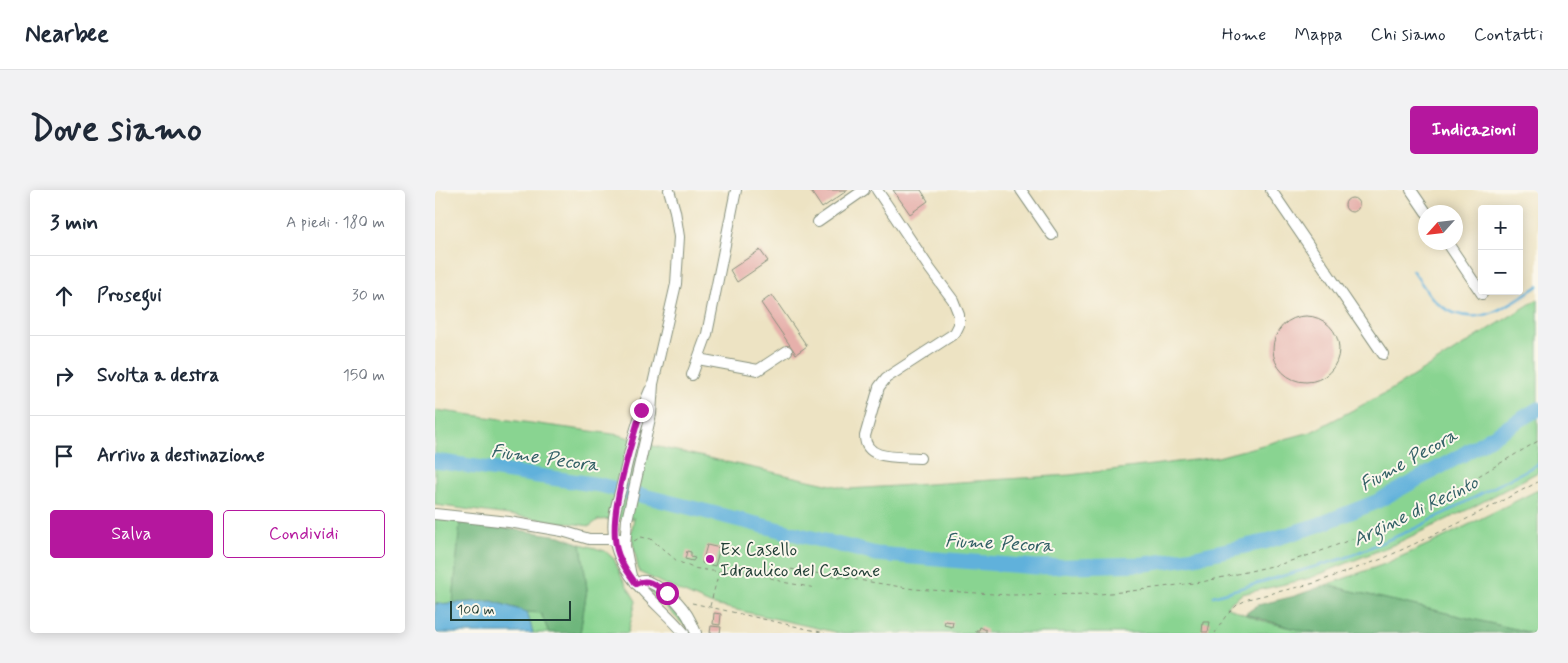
<!DOCTYPE html>
<html lang="it">
<meta charset="utf-8">
<style>
body{margin:0;font-family:Mynerve,sans-serif;background:#f2f2f3;color:#1f2937}
.controls{position:absolute;right:15px;top:15px;display:grid;overflow:hidden;border-radius:5px;box-shadow:0 2px 12px #0003}
.controls button{width:45px;height:45px;display:grid;place-items:center;padding:0;border:0;border-bottom:1px solid #e0e1e3;background:#fff;color:#1f2937;font:25px sans-serif}
.compass{position:absolute;left:983px;top:15px;width:45px;height:45px;border-radius:50%;background:#fff;box-shadow:0 2px 12px #0003;rotate:243deg}
.scale{position:absolute;left:15px;bottom:12px;width:121px;box-sizing:border-box;padding-left:5px;border:2px solid #1f3d34;border-top:0;font-size:14px;line-height:18px;white-space:nowrap;color:#1f3d34;-webkit-text-stroke:4px #fbf7ec;paint-order:stroke}
.stop{position:absolute;width:15px;height:15px;margin:-11px;border:4px solid #b5179e;border-radius:50%;background:#fff}
.stop.end{background:#b5179e;border-color:#fff;box-shadow:0 1px 5px #0008}
.list{margin:0;padding:0;list-style:none}
h2{display:flex;justify-content:space-between;align-items:center;height:65px;margin:0;padding:0 20px;font-size:21px}
h2 small{font-size:16px;font-weight:400;color:#747a83}
.list li{display:grid;grid-template-columns:32px 1fr auto;gap:15px;align-items:center;box-sizing:border-box;height:80px;padding:0 20px;border-top:1px solid #e0e1e3}
.list b{display:block;font-size:19px;white-space:nowrap}
.list em{font-size:16px;font-style:normal;color:#747a83}
.actions{display:flex;gap:10px;padding:15px 20px}
.actions a{flex:1;padding:11px 0;border:1px solid #b5179e;border-radius:5px;text-align:center;font-size:18px;color:#b5179e}
.actions .main{background:#b5179e;color:#fff}
.icon{flex:none;width:28px;height:28px;fill:none;stroke:currentColor;stroke-width:2;stroke-linecap:round;stroke-linejoin:round}
.map{position:relative;flex:none;width:1103px;height:443px;overflow:hidden;border-radius:5px}
header{display:flex;align-items:center;gap:30px;box-sizing:border-box;height:70px;padding:0 25px;background:#fff;border-bottom:1px solid #e0e1e3}
header strong{font-size:24px}
nav{display:flex;gap:28px;margin-inline-start:auto;font-size:18px}
.intro{display:flex;align-items:center;justify-content:space-between;box-sizing:border-box;height:120px;padding:0 30px}
h1{margin:0;font-size:35px}
.button{padding:12px 22px;border-radius:5px;background:#b5179e;color:#fff;font-size:18px;font-weight:700}
main{display:flex;gap:30px;padding:0 30px}
aside{flex:1;background:#fff;border-radius:5px;box-shadow:0 2px 12px #0003}
.map>svg:first-child{display:block}
</style>
<header>
<strong>Nearbee</strong>
<nav><a>Home</a><a>Mappa</a><a>Chi siamo</a><a>Contatti</a></nav>
</header>
<div class="intro"><h1>Dove siamo</h1><a class="button">Indicazioni</a></div>
<main>
<aside>
<h2>3 min<small>A piedi · 180 m</small></h2>
<ul class="list">
<li><svg class="icon" aria-label="ahead" viewBox="0 0 24 24"><path d="M12 20V5M6 11l6-6 6 6"/></svg><div><b>Prosegui</b></div><em>30 m</em></li>
<li><svg class="icon" aria-label="right" viewBox="0 0 24 24"><path d="M7 20v-9h11M14 6l5 5-5 5"/></svg><div><b>Svolta a destra</b></div><em>150 m</em></li>
<li><svg class="icon" aria-label="arrive" viewBox="0 0 24 24"><path d="M6 21V4h12l-3 4 3 4H6"/></svg><div><b>Arrivo a destinazione</b></div></li>
</ul>
<div class="actions"><a class="main">Salva</a><a>Condividi</a></div>
</aside>
<div class="map">
<svg width="1103" height="443" viewBox="0 0 1103 443">
<rect width="100%" height="100%" fill="#fbf7ec"/>
<filter id="ink" filterUnits="userSpaceOnUse"><feTurbulence type="fractalNoise" baseFrequency=".02" numOctaves="2"/><feDisplacementMap in="SourceGraphic" scale="10" xChannelSelector="R" yChannelSelector="G"/><feConvolveMatrix kernelMatrix="1 2 1 2 8 2 1 2 1" color-interpolation-filters="sRGB"/></filter>
<filter id="wash" filterUnits="userSpaceOnUse"><feTurbulence type="fractalNoise" baseFrequency=".0096" numOctaves="4" result="noise"/><feDisplacementMap in="SourceGraphic" scale="20" xChannelSelector="R" yChannelSelector="G"/><feGaussianBlur stdDeviation="1.12" result="paint"/><feColorMatrix in="noise" values="0 0 0 0 0 0 0 0 0 0 0 0 0 0 0 0 0 1.4 0 .05"/><feComposite in="paint" operator="in"/></filter>
<g filter="url(#wash)">
<rect width="100%" height="100%" fill="#ede3c3"/>
<g fill="#89d491" stroke="#548862">
<path d="M1103,109V282L1036,318L960,354L875,388L807,404L791,416C819,431 854,438 885,443H404L275,414L231,395L204,382L196,344L199,328L163,330L155,336L0,315V220L185,245L219,256L414,299L635,285L783,267L876,242L954,201Z"/>
<path d="M1103,300V443H1097L891,395L947,375L1001,351Z"/>
<path d="M0,328L25,332L18,413L0,414Z"/>
<path d="M146,354L170,361L179,369L187,388L201,411L193,443H145L152,399Z"/>
<path d="M212,399C225,402 250,427 254,440Z"/>
<path d="M92,422L106,423L114,443H98Z"/>
</g>
<g fill="#6eb67b" stroke="#467a58">
<path d="M25,332L125,346L146,354L152,399L145,443H114L106,423L92,422L57,411L18,413Z"/>
<path d="M891,395L1097,443H885L864,440L810,424L823,415L860,406Z"/>
</g>
<path fill="#60b1db" stroke="#407788" d="M57,411L92,422L98,443H0V414Z"/>
<g fill="none" stroke-linecap="round" stroke-linejoin="round">
<g stroke="#60b1db" stroke-width="2.5">
<path d="M977,80C985,90 991,102 1000,111C1005,116 1012,120 1019,123C1051,135 1077,112 1103,96"/>
<path d="M778,406L910,368L981,338L1103,274"/>
</g>
<path stroke="#60b1db" stroke-width="15" d="M0,271L165,295L441,364L601,377L710,374L760,367L829,352L883,335L941,312L1027,265L1103,219"/>
</g>
<g id="blocks">
<g fill="#e6b0ab">
<path d="M375,0H413L387,18Z"/>
<path d="M458,0H486L493,11L475,24Z"/>
<circle cx="917" cy="15" r="7"/>
<path d="M325,60L333,71L302,92L295,80Z"/>
<path d="M337,105L372,156L361,164L326,113Z"/>
<circle cx="871" cy="159" r="33"/>
<path d="M272,355L285,358L280,376L267,373Z"/>
<path d="M252,361L256,362V367L260,368L258,371L250,369Z"/>
<path d="M279,423L286,424L285,435L278,434Z"/>
<path d="M510,431L518,432L517,437L509,435Z"/>
<path d="M768,432H775L773,442H767Z"/>
<path d="M276,436L286,437L285,443H275Z"/>
<path d="M545,437L551,440V443L541,442V440H544Z"/>
</g>
</g>
</g>
<g filter="url(#ink)">
<use href="#blocks" fill-opacity="0" stroke="#86907c" stroke-width="1"/>
<g fill="none" stroke-linecap="round" stroke-linejoin="round">
<g stroke="#86907c" stroke-width="12">
<g id="minor">
<path d="M442,0L495,79L518,110L524,125V135L520,143L451,188L444,197L430,246C430,272 467,266 485,268"/>
<path d="M586,0L617,45"/>
<path d="M836,0L948,164"/>
<path d="M976,0L991,22"/>
<path d="M383,32L429,0"/>
<path d="M1012,52L1047,104"/>
<path d="M263,169L323,180L352,161"/>
<path d="M257,185L272,144L301,0"/>
<path d="M215,200C202,229 195,260 188,290C185,303 181,315 179,327C177,342 180,359 187,372C202,401 229,419 249,443"/>
<path d="M0,324L74,332L127,341L154,349H187"/>
<path d="M196,386L190,356L192,330L216,224L218,194L241,94L244,47L240,21L234,0"/>
<path d="M201,394L207,391H212C237,403 251,417 261,443"/>
</g>
</g>
<g stroke="#86907c" stroke-width="1" stroke-dasharray="4 4" stroke-linecap="butt">
<path d="M199,351L206,347L216,349L242,371L258,378L277,381L317,382L355,379L479,399L574,405L665,404L696,401L767,392L846,374L881,363L972,328L1103,251"/>
<path d="M320,382L347,392L381,398"/>
<path d="M257,413L390,443"/>
<path d="M275,416L284,382"/>
<path d="M780,443L790,427L802,415L813,409L880,393L947,369L1022,334L1103,292"/>
</g>
<use href="#minor" stroke="#fff" stroke-width="10"/>
</g>
</g>
<g fill="none" stroke-linecap="round" stroke-linejoin="round" filter="url(#ink)">
<path stroke="#b5179e" stroke-width="6" d="M206,220C196,257 172,325 182,360C185,373 194,383 201,394C213,387 222,396 232,403"/>
</g>
<circle fill="#b5179e" stroke="#fbf7ec" stroke-width="2" cx="275" cy="369" r="5"/>
<g text-anchor="middle" stroke-width="4" stroke-linejoin="round" paint-order="stroke">
<g font-size="18" fill="#1f3d34" stroke="#fbf7ec" text-anchor="start">
<text x="285" y="365">Ex Casello<tspan x="285" dy="21">Idraulico del Casone</tspan></text>
</g>
<g font-size="19" font-style="italic" fill="#326066" stroke="#fbf7ec">
<text transform="translate(110 267) rotate(8)" y="7">Fiume Pecora</text>
<text transform="translate(973 269) rotate(-29)" y="7">Fiume Pecora</text>
<text transform="translate(980 320) rotate(-26)" y="7">Argine di Recinto</text>
<text transform="translate(564 352) rotate(3)" y="7">Fiume Pecora</text>
</g>
</g>
</svg>
<div class="controls">
<button>+</button>
<button>−</button>
</div>
<svg class="compass" viewBox="-18 -18 36 36"><path d="M0-13l5 13h-10z" fill="#e53935"/><path d="M0 13l5-13h-10z" fill="#747a83"/></svg>
<div class="scale">100 m</div>
<div class="stop" style="left:232px;top:403px"></div>
<div class="stop end" style="left:206px;top:220px"></div>
</div>
</main>
